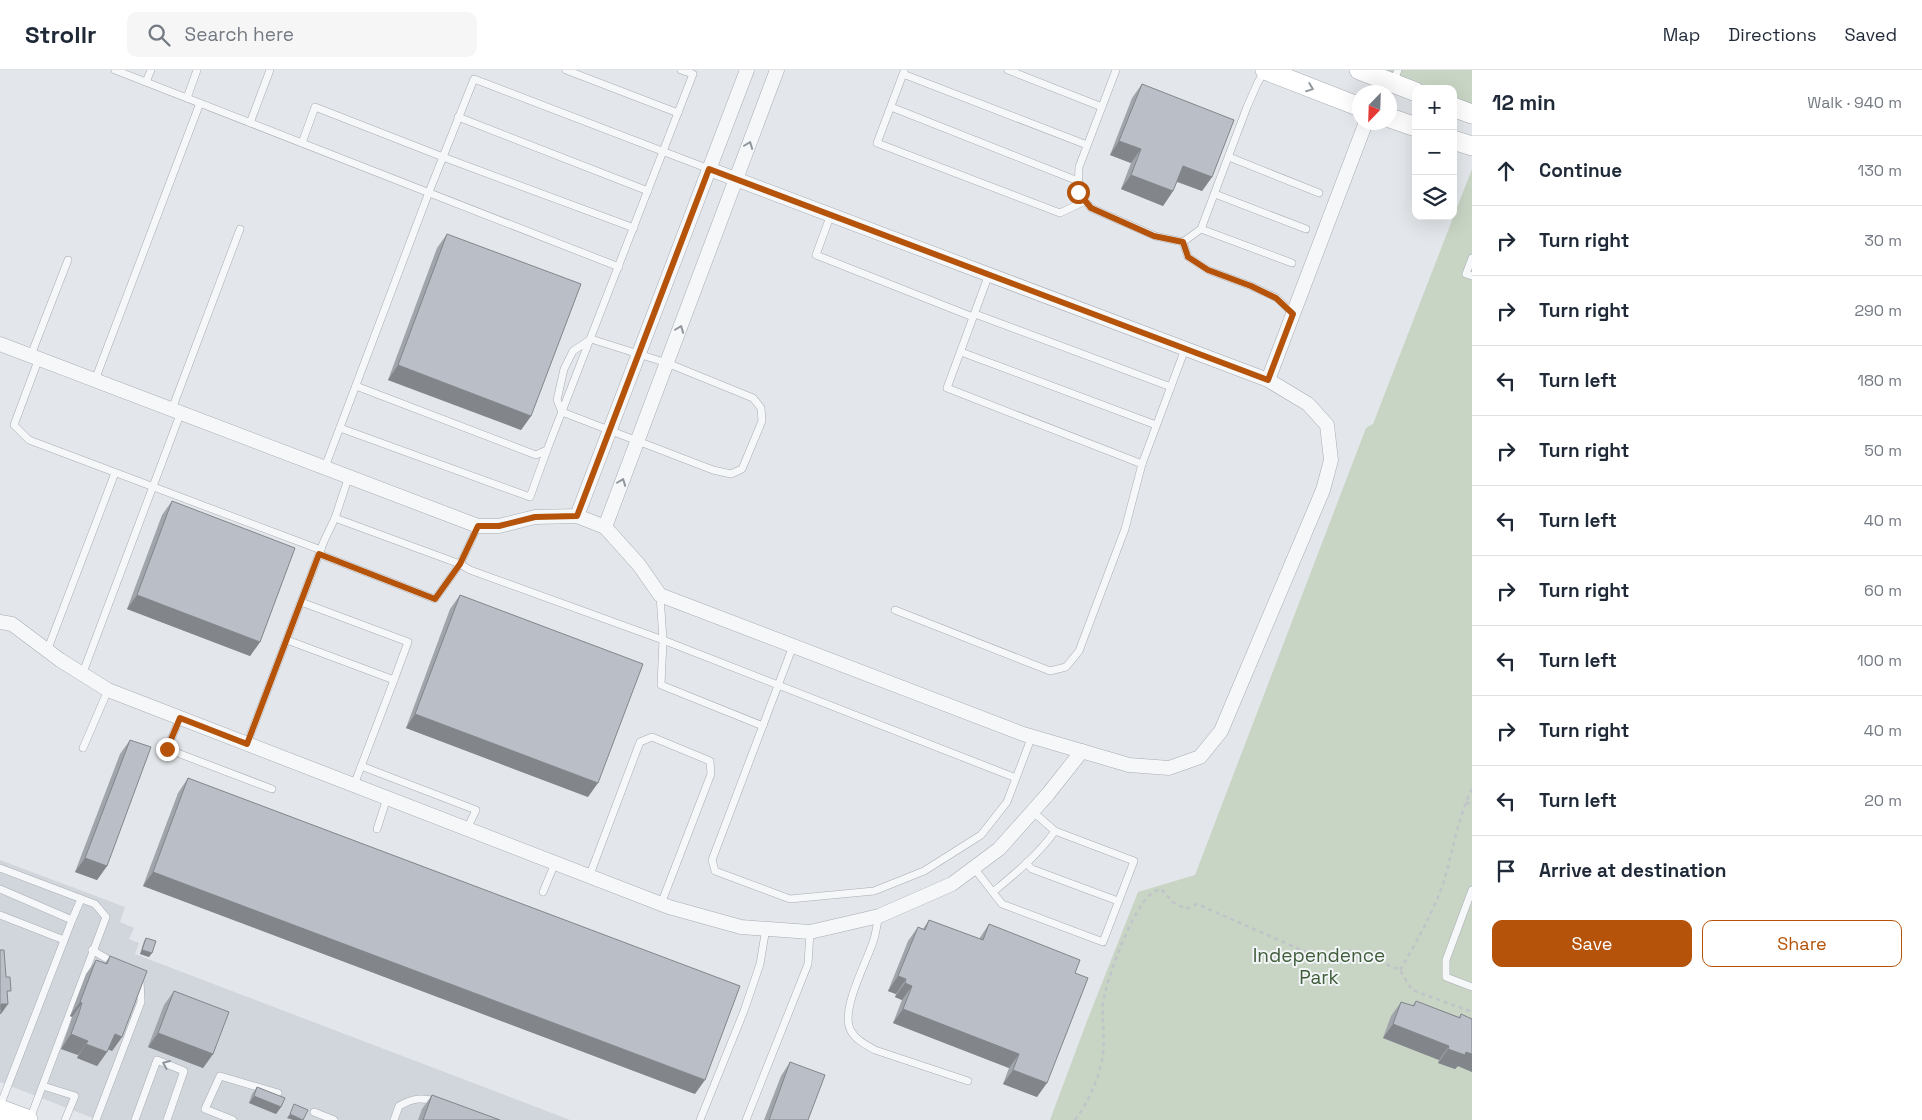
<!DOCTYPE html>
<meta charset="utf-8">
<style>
body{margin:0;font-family:"Space Grotesk",sans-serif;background:#f6f6f7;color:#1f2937}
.controls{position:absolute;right:15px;top:15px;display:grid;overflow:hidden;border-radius:10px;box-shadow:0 5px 20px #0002}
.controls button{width:45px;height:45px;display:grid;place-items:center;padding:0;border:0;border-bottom:1px solid #e0e1e3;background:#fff;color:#1f2937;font:25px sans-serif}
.compass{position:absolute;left:1352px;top:15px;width:45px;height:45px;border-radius:50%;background:#fff;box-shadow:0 5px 20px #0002;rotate:203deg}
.stop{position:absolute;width:15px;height:15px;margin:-11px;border:4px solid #b45309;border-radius:50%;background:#fff}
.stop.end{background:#b45309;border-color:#fff;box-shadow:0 1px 5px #0008}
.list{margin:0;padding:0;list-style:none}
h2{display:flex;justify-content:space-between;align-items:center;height:65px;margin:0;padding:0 20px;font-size:21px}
h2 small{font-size:16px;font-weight:400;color:#747a83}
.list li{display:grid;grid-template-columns:32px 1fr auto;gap:15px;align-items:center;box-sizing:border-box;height:70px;padding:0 20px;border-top:1px solid #e0e1e3}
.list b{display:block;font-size:19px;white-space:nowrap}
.list em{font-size:16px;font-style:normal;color:#747a83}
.actions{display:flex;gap:10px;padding:15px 20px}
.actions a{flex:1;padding:11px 0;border:1px solid #b45309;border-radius:10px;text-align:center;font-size:18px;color:#b45309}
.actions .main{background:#b45309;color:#fff}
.icon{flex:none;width:28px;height:28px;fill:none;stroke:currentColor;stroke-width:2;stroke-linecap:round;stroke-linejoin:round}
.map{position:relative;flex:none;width:1472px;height:1050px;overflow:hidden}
header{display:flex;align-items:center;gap:30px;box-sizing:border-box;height:70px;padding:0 25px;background:#fff;border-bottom:1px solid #e0e1e3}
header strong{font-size:24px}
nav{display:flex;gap:28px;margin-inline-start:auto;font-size:18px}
.search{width:350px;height:45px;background:#f6f6f7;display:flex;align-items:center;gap:12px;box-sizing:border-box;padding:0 18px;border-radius:10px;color:#747a83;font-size:19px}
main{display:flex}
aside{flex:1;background:#fff}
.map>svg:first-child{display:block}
</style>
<header>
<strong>Strollr</strong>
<div class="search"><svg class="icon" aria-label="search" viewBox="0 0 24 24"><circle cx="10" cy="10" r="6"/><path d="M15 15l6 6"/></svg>Search here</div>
<nav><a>Map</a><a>Directions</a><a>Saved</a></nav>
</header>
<main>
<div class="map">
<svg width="1472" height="1050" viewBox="0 0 1472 1050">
<rect width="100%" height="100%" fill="#e3e6ea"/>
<path fill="#d1d5dc" d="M0,790L125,837L120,852L134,858L129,869L139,873L135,884L570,1050H98L0,1012Z"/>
<g fill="#c8d4c4">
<path d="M1379,0H1472V35L1453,28V19H1429Z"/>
<path d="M1472,99V1050H1050L1087,951L1138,822L1195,805L1366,358L1373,354Z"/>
</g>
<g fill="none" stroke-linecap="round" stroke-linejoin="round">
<g stroke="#a8adb4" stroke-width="8">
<g id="service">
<path d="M115,0L619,197"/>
<path d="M566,0L678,43"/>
<path d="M1008,0L1102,37"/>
<path d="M1116,0L1079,97L1078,122L1091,138L1155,166L1183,172L1201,159L1247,37L1258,12L1265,1"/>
<path d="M904,2L903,4L1087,75"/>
<path d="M903,4L877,73L1060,143L1085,131"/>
<path d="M146,12L151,0"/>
<path d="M1393,13L1398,0"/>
<path d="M187,28L197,0"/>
<path d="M891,37L1078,111"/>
<path d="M458,47L648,121"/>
<path d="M250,53L270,0"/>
<path d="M302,73L315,37L443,87L634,158"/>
<path d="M1229,87L1319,123"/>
<path d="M1215,124L1306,159"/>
<path d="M831,144L816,185L973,247"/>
<path d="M1201,159L1292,193"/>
<path d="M1183,172L1188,187L1208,200L1251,216L1277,228L1293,244"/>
<path d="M1472,188L1466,204L1472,206"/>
<path d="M989,204L947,318L1142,394L1185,279"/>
<path d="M975,244L1171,317"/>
<path d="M591,269L667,293L753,328L761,338L762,351L742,399L731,404L713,400L562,342L557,330L564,299L573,281Z"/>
<path d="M961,282L1156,355"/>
<path d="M31,285L68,190"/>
<path d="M39,288L14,355L29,370L321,480"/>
<path d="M95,310L200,33"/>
<path d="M356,316L536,385L547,380L693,4L681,0"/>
<path d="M172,339L240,159"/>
<path d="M340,358L530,427L547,380"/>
<path d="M325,397L429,122L474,9L709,99"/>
<path d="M335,448L349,406"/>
<path d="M478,456L460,494L470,500L663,570L660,525"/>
<path d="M301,532L408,572L394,610"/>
<path d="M895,540L1050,601L1066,597L1079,581L1125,459L1142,394"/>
<path d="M287,570L394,610L354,715"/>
<path d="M793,576L712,790L715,801L790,829L874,821L924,801L981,765L1007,732L1032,666"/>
<path d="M47,581L115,403"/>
<path d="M82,605L181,342"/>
<path d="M180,648L167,679L272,719"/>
<path d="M763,656L661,615L663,570L1016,708"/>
<path d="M247,674L324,471L335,448L460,494L435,529L319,484"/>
<path d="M83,678L108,620"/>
<path d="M361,696L476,740L467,759"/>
<path d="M377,759L387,728"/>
<path d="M1026,793L1032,799L1118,831"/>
<path d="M0,798L95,834L106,847L30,1049"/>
<path d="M974,798L1002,834L1103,872L1134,791L1055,761L1032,741"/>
<path d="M589,807L640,672L652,667L710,691L711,704L661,834"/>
<path d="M0,819L72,850L0,1036"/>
<path d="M1472,820L1446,890V907L1472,917"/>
<path d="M543,822L555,793"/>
<path d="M993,822C1016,803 1038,785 1055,761"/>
<path d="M0,845L64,870"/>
<path d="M879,846C877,854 876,862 874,869C868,890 839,941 851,961C856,970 866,975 875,980L968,1011"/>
<path d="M72,850L81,829"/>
<path d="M92,880L116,894"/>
<path d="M43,1016L75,1026L65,1050"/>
<path d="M314,1042L334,1050"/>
<path d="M96,1050L141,932L140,910"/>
<path d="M135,1050L157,990L184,1001L167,1050"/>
<path d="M233,1050L205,1039L220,1006L278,1023"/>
<path d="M394,1050L399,1036C413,1028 422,1027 438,1032"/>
<path d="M700,1050L744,941L760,894L766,858"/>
<path d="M746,1050L808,894L810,862"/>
</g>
</g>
<g stroke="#a8adb4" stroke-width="15">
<g id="minor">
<path d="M0,274L478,456H499L535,447L577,446L605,457L639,495L660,525L1023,664L1129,695L1169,698L1200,687L1221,661L1323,420L1331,390L1327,355L1308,334L1268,310L709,99"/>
<path d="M1268,310L1366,52"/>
<path d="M577,446L747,0"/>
<path d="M605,457L777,0"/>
<path d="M0,552L12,554L60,590L108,620L669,837L741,857L810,862L879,846L952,814L999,779L1048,724L1082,681"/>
</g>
</g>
<g stroke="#a8adb4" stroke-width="20">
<g id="secondary">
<path d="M1265,0L1360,37"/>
<path d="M1359,0L1416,22"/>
<path d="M1453,37L1472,44"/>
<path d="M1390,48L1416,57"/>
<path d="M1453,70L1472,76"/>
</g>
</g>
<g stroke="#a3aab5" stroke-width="22">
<path id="primary" d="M0,1040L27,1050"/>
</g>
<g stroke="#c0c4c9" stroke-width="2.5" stroke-dasharray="4 4" stroke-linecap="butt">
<path d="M1466,732L1472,735"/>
<path d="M1400,900C1417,871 1433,843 1444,811C1453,780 1458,747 1472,719"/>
<path d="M1075,1050C1089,1031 1100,1007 1103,984C1105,968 1102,951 1103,934C1106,910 1132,839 1151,824C1154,821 1158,820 1161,819L1174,833L1186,839L1197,834L1322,889L1350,881L1388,895L1400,900L1412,920L1472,942"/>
</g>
<use href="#service" stroke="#f5f7f9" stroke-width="7"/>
<use href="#minor" stroke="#f5f7f9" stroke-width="14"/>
<use href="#secondary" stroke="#fff" stroke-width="19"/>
<use href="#primary" stroke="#fff" stroke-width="21"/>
</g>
<g fill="#a0a4ab">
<path d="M1142,14L1212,107L1202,121L1177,112L1173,121L1163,136L1121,119L1131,93L1110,85L1132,28Z"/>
<path d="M447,164L531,346L521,360L388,310L437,178Z"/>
<path d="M172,431L260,572L250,586L127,539L162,445Z"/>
<path d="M460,525L588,727L406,658L450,539Z"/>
<path d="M130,670L107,796L97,810L75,802L120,684Z"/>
<path d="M188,708L695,1024L143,816L178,723Z"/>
<path d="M929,850L979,869L989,854L1075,903L1037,1027L1003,1014L1009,998L893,953L902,930L895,927L896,924L888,921L908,871L918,857L923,859Z"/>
<path d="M146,868L149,887L140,884L144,871Z"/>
<path d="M110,886L122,967L112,981L108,979L107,982L97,996L77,988L78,985L61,979L69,957L72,947L70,946L86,904L96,890L105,893Z"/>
<path d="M174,921L213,984L203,998L148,977L164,935Z"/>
<path d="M1416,931L1459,947L1461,944L1472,949V1002L1458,996L1455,999L1438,993L1439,990L1383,968L1391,946L1401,932L1412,936Z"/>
<path d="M790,992L808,1050H764L781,1006Z"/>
<path d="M257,1017L281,1037L276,1044L249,1033L252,1024Z"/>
<path d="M432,1025L500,1050H418L422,1039Z"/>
</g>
<g fill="#82868b">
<path d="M1119,71L1141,79L1131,93L1110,85Z"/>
<path d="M1183,96L1212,107L1202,121L1173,110Z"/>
<path d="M1131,105L1173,121L1163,136L1121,119Z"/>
<path d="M398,295L531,346L521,360L388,310Z"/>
<path d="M137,525L260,572L250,586L127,539Z"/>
<path d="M415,644L598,713L588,727L406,658Z"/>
<path d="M85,788L107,796L97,810L75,802Z"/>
<path d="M153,802L705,1010L695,1024L143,816Z"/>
<path d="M142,880L152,883L149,887L140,884Z"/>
<path d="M898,906L906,909L896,924L888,921Z"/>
<path d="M905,913L912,916L902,930L895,927Z"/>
<path d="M80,932L82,933L72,947L70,946Z"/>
<path d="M1,934H8L1,944H0Z"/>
<path d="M903,939L1019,984L1009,998L893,953Z"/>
<path d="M1393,954L1449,976L1439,990L1383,968Z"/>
<path d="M158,963L213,984L203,998L148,977Z"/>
<path d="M71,964L88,971L78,985L61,979Z"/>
<path d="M115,964L122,967L112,981L105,978Z"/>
<path d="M86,974L107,982L97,996L77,988Z"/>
<path d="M1448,979L1466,982L1472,984V1002L1458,996L1455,999L1438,993Z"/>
<path d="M1013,1000L1047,1013L1037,1027L1003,1014Z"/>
<path d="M254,1026L281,1037L276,1044L249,1033Z"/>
<path d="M290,1044L303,1050H293L287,1048Z"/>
</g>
<g fill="#babfc7" stroke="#82868b">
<path d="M1142,14L1234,50L1212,107L1183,96L1173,121L1131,105L1141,79L1119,71Z"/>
<path d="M447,164L581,214L531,346L398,295Z"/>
<path d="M172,431L295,478L260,572L137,525Z"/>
<path d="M460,525L643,594L598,713L415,644Z"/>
<path d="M130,670L151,677L107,796L85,788Z"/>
<path d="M188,708L740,916L705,1010L153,802Z"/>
<path d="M929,850L983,870L989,854L1080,890L1075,903L1088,908L1047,1013L1013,1000L1019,984L903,939L912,916L905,913L906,909L898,906L918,857L925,860Z"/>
<path d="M146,868L156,871L152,883L142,880Z"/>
<path d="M0,880H4L6,907H10L11,921H7L8,934H1V939H0Z"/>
<path d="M110,886L147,901L122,967L115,964L107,982L86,974L88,971L71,964L79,943L82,933L80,932L96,890L107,894Z"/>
<path d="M174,921L229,942L213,984L158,963Z"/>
<path d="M1416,931L1460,948L1461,944L1472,949V984L1466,982L1465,985L1448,979L1449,976L1393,954L1401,932L1414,936Z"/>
<path d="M790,992L825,1005L808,1050H769Z"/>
<path d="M257,1017L285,1028L281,1037L254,1026Z"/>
<path d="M432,1025L500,1050H423Z"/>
<path d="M294,1034L308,1040L303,1050L290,1044Z"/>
</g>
<defs><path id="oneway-chevron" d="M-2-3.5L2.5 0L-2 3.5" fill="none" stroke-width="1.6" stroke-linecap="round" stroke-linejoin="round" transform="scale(1.25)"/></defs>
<use stroke="#959aa0" href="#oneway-chevron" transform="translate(1310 18) rotate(21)"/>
<g stroke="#90969e">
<use href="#oneway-chevron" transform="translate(749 75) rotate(-69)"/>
<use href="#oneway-chevron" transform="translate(680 259) rotate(-69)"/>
<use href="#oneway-chevron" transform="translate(622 412) rotate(-69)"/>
<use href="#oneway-chevron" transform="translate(166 994) rotate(-157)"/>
</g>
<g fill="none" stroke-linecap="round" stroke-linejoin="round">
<path stroke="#b45309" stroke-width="6" d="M167,679L180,648L247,674L319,484L435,529L460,494L478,456H499L535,447L577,446L709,99L1268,310L1293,244L1276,228L1251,216L1208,200L1188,187L1183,172L1154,166L1091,138L1078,122"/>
</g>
<g text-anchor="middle" stroke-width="4" stroke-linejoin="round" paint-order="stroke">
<g font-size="19" fill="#405d39" stroke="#f2f5f8">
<text x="1319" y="892">Independence<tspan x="1319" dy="22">Park</tspan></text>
</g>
</g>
</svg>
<div class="controls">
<button>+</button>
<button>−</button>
<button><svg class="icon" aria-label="layers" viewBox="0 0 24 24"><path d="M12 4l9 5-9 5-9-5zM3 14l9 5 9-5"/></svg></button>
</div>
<svg class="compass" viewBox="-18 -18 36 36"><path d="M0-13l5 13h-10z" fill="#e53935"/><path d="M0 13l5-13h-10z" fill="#747a83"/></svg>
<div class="stop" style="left:1078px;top:122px"></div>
<div class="stop end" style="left:167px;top:679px"></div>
</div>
<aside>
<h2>12 min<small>Walk · 940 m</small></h2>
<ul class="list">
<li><svg class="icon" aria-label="ahead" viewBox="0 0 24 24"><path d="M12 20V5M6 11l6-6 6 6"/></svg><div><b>Continue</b></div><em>130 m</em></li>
<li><svg class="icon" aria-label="right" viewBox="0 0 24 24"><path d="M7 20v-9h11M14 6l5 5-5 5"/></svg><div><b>Turn right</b></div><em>30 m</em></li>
<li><svg class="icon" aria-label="right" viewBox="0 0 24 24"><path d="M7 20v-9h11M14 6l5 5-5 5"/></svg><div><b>Turn right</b></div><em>290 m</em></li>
<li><svg class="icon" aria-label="left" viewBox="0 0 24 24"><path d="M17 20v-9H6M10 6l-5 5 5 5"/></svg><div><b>Turn left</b></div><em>180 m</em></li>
<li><svg class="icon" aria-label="right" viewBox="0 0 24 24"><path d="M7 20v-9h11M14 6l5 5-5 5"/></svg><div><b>Turn right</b></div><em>50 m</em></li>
<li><svg class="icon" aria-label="left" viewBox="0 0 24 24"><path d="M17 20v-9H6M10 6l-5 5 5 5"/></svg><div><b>Turn left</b></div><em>40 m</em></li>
<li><svg class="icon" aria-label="right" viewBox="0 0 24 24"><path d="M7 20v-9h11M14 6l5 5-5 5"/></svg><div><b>Turn right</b></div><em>60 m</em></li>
<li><svg class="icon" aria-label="left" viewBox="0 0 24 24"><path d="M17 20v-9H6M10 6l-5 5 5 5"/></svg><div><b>Turn left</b></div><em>100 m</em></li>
<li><svg class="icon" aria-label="right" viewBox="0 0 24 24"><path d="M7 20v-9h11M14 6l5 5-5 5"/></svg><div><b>Turn right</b></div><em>40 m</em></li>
<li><svg class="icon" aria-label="left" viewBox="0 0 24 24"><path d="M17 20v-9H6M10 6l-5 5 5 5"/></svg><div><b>Turn left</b></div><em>20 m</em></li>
<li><svg class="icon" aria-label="arrive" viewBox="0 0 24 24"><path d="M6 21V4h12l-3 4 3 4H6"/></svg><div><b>Arrive at destination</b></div></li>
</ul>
<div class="actions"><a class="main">Save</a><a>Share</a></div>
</aside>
</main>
